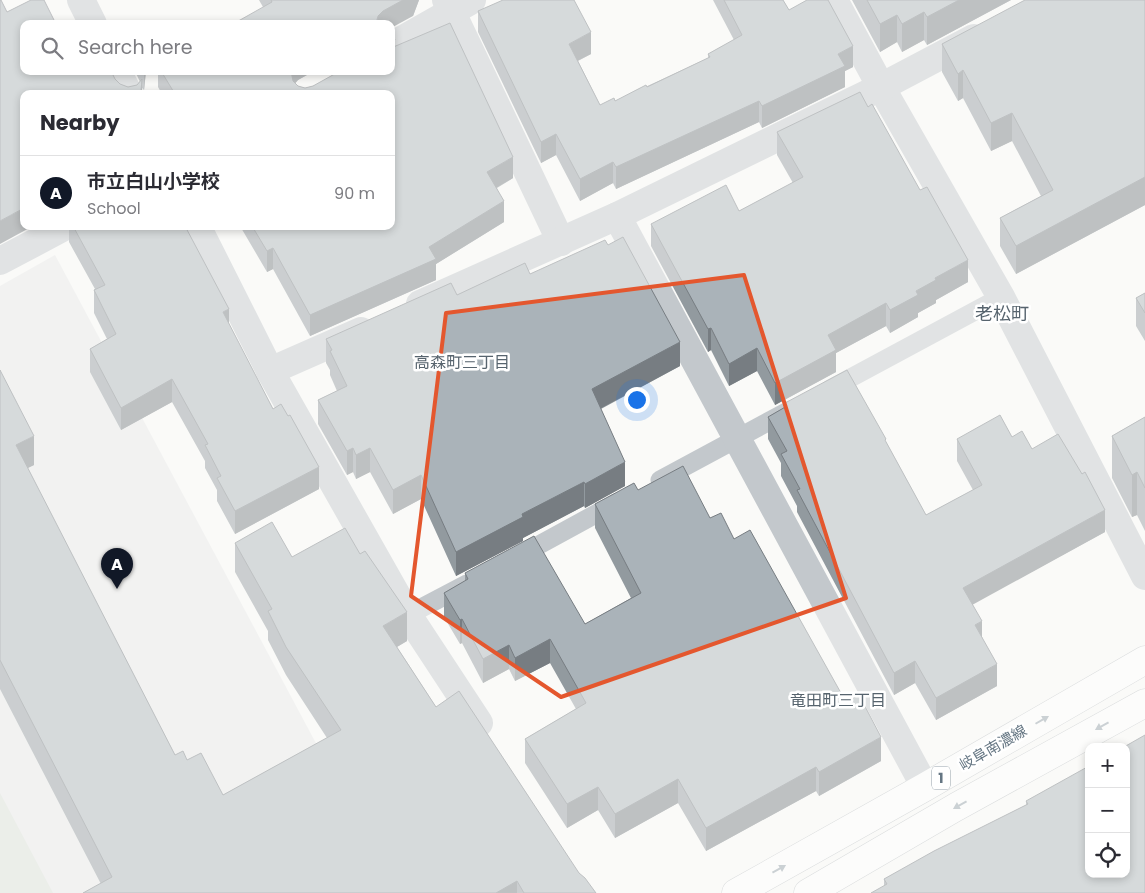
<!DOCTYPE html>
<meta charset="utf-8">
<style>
body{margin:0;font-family:Poppins,"Noto Sans JP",sans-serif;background:#f2f2f3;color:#2b2b33}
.controls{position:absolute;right:15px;bottom:15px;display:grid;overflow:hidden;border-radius:10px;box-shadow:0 2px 8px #0003}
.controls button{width:45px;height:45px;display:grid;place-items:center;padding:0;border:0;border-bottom:1px solid #e1e1e2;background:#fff;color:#2b2b33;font:25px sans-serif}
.you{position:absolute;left:636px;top:399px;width:18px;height:18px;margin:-12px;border:4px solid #fff;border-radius:50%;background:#1a73e8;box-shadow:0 0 0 8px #1a73e833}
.badge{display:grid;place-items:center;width:32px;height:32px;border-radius:50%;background:#111827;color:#fff;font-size:16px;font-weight:700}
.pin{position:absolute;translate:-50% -41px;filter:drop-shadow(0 1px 2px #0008)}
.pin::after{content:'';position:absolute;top:26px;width:18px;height:15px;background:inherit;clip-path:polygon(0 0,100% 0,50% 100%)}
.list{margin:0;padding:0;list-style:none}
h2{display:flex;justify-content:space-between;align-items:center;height:65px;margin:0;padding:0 20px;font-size:21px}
h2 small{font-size:16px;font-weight:400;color:#7c7c81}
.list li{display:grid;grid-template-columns:32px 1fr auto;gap:15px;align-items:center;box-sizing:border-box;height:75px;padding:0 20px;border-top:1px solid #e1e1e2}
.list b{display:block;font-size:19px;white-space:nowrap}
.list p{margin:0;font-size:16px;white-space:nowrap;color:#7c7c81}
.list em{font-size:16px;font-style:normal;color:#7c7c81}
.icon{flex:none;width:28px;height:28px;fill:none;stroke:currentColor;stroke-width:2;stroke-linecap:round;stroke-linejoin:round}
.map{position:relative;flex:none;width:1145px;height:893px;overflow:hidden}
.search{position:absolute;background:#fff;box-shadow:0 2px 8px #0003;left:20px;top:20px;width:375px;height:55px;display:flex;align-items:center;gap:12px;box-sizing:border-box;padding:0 18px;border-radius:10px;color:#7c7c81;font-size:19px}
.panel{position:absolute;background:#fff;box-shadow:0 2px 8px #0003;left:20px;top:90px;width:375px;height:140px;border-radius:10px}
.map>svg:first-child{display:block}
</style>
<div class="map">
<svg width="1145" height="893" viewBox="0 0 1145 893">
<rect width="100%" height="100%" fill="#fafaf8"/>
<path fill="#e8e9e9" d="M55,255L396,893H0V286Z"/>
<path fill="#dadfd7" d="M0,793L53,893H0Z"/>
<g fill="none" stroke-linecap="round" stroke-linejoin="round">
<g stroke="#b5babe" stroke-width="29">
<g id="primary">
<path d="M736,893L925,787L1145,660"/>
<path d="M808,893L956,807L1145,703"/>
</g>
</g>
<g stroke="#c3c8cc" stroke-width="19">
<path d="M830,389L1001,297"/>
<path d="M660,480L790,410"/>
<path d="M517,557L616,503"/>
<path d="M408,615L467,584"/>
</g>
<g stroke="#c3c8cc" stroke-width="28">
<path d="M81,0L93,24"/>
<path d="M446,0L561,242"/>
<path d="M834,0L881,87L1001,297L1145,576"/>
<path d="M391,46L472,0"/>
<path d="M117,71L129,94"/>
<path d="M617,216L925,787"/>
<path d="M197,226L270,371L408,615L479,723"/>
<path d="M0,261L66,226"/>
<path d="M420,304L617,216L881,87L974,38"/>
<path d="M270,371L361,331"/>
</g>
<use href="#primary" stroke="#fff" stroke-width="28"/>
</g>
<g fill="#929a9f">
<path d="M259,0H419L413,16L263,7Z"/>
<path d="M713,0H783L789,10L853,67L845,71V87L762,128L759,122L616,189L613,183L580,201L556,155L541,163L478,32V11L591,54L578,61L600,105L615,101L708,58V54L734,40Z"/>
<path d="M852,0H1011L927,45L924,40L902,52L897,42L880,52Z"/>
<path d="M1145,0V205L1016,274L1000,246V218L1041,196L1012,141L991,151L963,98L958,101L942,72V44Z"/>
<path d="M395,46L513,178L497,188L504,222L436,264V280L310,336L273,269L267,272L240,226H391V94H162L158,87V71H314L298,80L295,83L298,86L305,88L313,86Z"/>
<path d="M24,71L115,79L120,84L128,87L137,85L140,82L135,71H146L144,90L142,88V94Z"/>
<path d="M777,132L968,282L936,300V303L918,313V317L890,333L886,326L836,353V372L775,405L757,371L729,386L711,350L708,352L651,246V224L739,211L793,183L777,155Z"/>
<path d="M69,226H185L229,325L273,409L319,489L235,534L217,501V490L205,468V461L172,402L121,430L90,372V349L107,339L94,313V290L95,289L69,242Z"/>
<path d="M608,245L680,366L601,409L625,486L585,508L584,506L523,538V541L456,576L421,499L393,514L370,472L356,479L353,472L347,475L318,424V400L337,391L330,375V370L326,363V339L457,295L530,274Z"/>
<path d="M1145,293V341L1136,326V298Z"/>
<path d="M0,370L34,465L27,468L175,755L187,760L223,795L327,738L286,675L268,640V631L235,572V543L292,557L407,641L397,647L436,707L579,873L596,893H83L101,884L0,689Z"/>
<path d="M785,403L886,442L926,515L973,490L957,461V439L1012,437L1032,449L1105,532L972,604L997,686L936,720L915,683L894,695L797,512V506L781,476V463L768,439V417L785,407Z"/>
<path d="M1145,417V531L1137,515L1132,517L1112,478V436Z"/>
<path d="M638,490L710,518L734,539L846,702L881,761L819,796L816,791L706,851L678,803L615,838L598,810L567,828L525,763V739L576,709L550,663L515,681L509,669L483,683L462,643L460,644L444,617V593L465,581V573L585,624L631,598L595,528V504Z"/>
<path d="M1026,801L1145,893L884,886V879L1026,805Z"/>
</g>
<g fill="#777d82">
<path d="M403,0H419L413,16L391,28V24H376L378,16L383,11Z"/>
<path d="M959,0H1011L927,45V17Z"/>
<path d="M924,12V40L902,52V24Z"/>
<path d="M897,15V42L880,52V24Z"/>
<path d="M591,32V54L569,65V44Z"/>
<path d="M853,46V67L845,71V87L762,128V106L838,54Z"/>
<path d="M963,70V98L958,101V74Z"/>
<path d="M144,71H146L144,90Z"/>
<path d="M291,71H314L298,80L293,86L290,93Z"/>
<path d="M142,79V94H136Z"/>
<path d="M759,101V122L616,189V167Z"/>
<path d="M1012,113V141L991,151V123Z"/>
<path d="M556,134V155L541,163V142Z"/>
<path d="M513,157V178L487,193V172Z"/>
<path d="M613,162V183L580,201V179Z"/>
<path d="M1145,177V205L1016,274V246Z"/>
<path d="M504,201V222L436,264V280L310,336V315L429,247Z"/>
<path d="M24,208V226H33L0,244V221Z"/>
<path d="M273,248V269L267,272V251Z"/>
<path d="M968,260V282L936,300V303L918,313V317L890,333V310L935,278Z"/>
<path d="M886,303V326L836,353V372L775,405V383L828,335Z"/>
<path d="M229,309V332L223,312Z"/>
<path d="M711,328V350L708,352V329Z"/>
<path d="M680,342V366L592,413V389Z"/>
<path d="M757,348V371L729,386V364Z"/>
<path d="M172,379V402L121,430V408Z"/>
<path d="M34,436V465L16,474V445Z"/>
<path d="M353,448V472L347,475V451Z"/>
<path d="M370,448V472L356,479V455Z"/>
<path d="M625,462V486L585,508V484Z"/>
<path d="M319,467V489L235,534V511Z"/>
<path d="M1137,472V515L1132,517V475Z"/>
<path d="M421,475V499L393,514V490Z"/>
<path d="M584,482V506L523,538V541L456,576V552L522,514Z"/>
<path d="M1105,510V532L963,610V588Z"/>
<path d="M407,612V641L383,655V626Z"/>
<path d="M462,619V643L460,644V620Z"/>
<path d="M982,621V643L975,625Z"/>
<path d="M550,639V663L515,681V658Z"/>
<path d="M509,645V669L483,683V659Z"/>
<path d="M915,661V683L894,695V673Z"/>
<path d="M997,664V686L936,720V698Z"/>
<path d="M881,737V761L819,796V772Z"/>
<path d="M816,767V791L706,851V828Z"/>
<path d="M678,779V803L615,838V814Z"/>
<path d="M598,787V810L567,828V804Z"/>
<path d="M517,881V893H496Z"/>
</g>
<g fill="#aab3b9" stroke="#777d82">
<path d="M0,0H1L7,12L31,0H44L56,24H24V71H111L115,79L120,84L128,87L137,85L142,79L141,91L136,94H24V208L0,221Z"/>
<path d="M271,0H403L383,11L378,16L376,24H233L272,2Z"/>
<path d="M503,0H574L591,32L569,44L600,105L614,98L615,101L646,85L647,87L710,57L708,54L742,35L724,0H783L789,10L807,0H828L853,46L838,54L845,66L762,106L759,101L616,167L613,162L580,179L556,134L541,142L478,11Z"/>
<path d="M867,0H959L927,17L924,12L902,24L897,15L880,24Z"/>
<path d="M1025,0H1145V177L1016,246L1000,218L1053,190L1012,113L991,123L963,70L958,74L942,44Z"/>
<path d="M450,23L513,157L487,172L504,201L429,247L436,259L310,315L273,248L267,251L252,226H391V94H175L161,71H291L293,81L298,86L305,88L313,86L340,71H391V40L395,39L391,48Z"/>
<path d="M860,92L868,107L872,104L920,190L927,187L968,260L935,278L936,280L916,291L918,295L890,310L886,303L828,335L836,350L775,383L757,348L729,364L711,328L708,329L651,224L726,185L739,211L803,177L777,132Z"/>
<path d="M73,226H185L229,309L223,312L273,409L281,404L288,416L290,415L319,467L235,511L217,478L221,476L205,445L208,444L172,379L121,408L90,349L116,334L94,290L105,285Z"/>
<path d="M623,237L680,342L592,389L625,462L585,484L584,482L522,514L523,517L456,552L421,475L393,490L370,448L356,455L353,448L347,451L318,400L347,386L330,351L332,350L326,339L451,283L457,295L525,263L530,274L605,240L608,245Z"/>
<path d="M1145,293V313L1136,298Z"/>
<path d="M0,370L34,436L16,445L175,755L183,751L187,760L201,753L223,795L341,730L286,647L268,611L272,609L235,543L272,522L292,557L345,528L360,554L365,551L407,612L383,626L436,707L459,691L579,873L585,878L596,893H524L517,881L496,893H83L112,877L0,660Z"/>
<path d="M847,370L886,439L885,440L926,515L982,485L957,439L1000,415L1012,437L1022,431L1032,449L1058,434L1082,474L1085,472L1105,510L963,588L982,621L975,625L997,664L936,698L915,661L894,673L797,490L800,489L781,454L787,451L768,417L787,406L785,403Z"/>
<path d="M1145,417V488L1137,472L1132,475L1112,436Z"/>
<path d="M683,466L710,518L721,513L734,539L750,530L846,702L859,695L881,737L819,772L816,767L706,828L678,779L615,814L598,787L567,804L525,739L586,703L550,639L515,658L509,645L483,659L462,619L460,620L444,593L468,579L465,573L534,536L585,624L641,593L595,504L634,483L638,490Z"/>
<path d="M1145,735V893H871L887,884L884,879L934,851L1028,804L1026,801L1089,766V874H1126V747H1124Z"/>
</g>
<defs><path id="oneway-solid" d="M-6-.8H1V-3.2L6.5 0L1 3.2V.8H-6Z" transform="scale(1.25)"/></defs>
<g fill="#939fa8">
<use href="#oneway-solid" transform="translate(1042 720) rotate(-30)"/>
<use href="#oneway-solid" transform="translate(1102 726) rotate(151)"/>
<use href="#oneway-solid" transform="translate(960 805) rotate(151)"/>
<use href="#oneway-solid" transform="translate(779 869) rotate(-29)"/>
</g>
<path d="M0 0H1145V893H0ZM744,275L846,598L561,697L411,596L446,313Z" fill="#fafaf8" fill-opacity=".55" fill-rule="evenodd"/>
<path fill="none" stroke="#e4572e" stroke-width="4" stroke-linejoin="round" d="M744,275L846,598L561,697L411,596L446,313Z"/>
<g text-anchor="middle" stroke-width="5" stroke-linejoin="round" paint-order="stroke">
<rect fill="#fff" stroke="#939fa8" stroke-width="1" x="932" y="766.5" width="18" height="23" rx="4"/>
<g font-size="14" font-weight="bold" fill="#657683">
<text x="941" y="783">1</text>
</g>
<g font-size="15" fill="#657683" stroke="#fff">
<text transform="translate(993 748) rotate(-30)" y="5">岐阜南濃線</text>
</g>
<g font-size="16" fill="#57646e" stroke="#fff">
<text x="462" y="368">高森町三丁目</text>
<text x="838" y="706">竜田町三丁目</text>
</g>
<g font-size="18" fill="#57646e" stroke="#fff">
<text x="1002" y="320">老松町</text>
</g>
</g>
</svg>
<div class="controls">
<button>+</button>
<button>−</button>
<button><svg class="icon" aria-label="locate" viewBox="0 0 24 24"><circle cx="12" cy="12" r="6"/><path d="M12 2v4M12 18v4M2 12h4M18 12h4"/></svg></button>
</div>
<div class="you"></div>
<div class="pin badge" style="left:117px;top:589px">A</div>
<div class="search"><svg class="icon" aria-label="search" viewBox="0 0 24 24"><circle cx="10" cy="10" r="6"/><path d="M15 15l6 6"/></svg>Search here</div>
<section class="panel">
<h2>Nearby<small></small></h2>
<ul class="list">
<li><span class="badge">A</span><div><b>市立白山小学校</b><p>School</p></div><em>90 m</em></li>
</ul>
</section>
</div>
